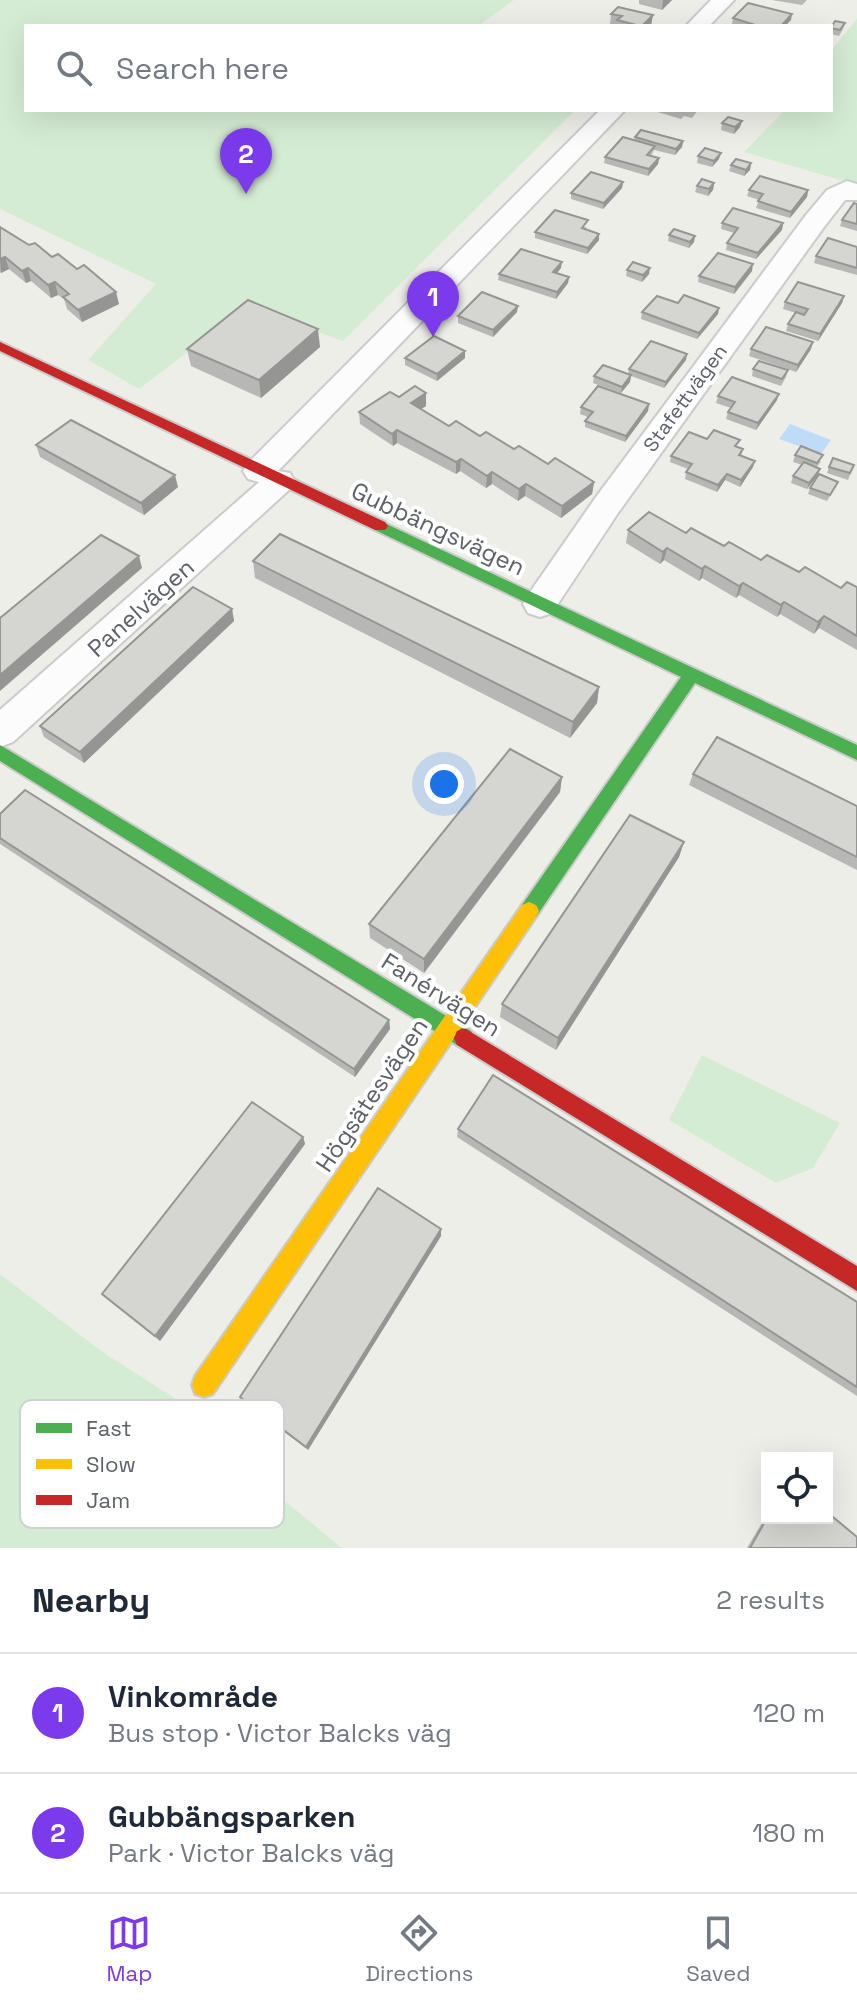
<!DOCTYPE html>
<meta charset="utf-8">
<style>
body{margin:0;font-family:"Space Grotesk",sans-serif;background:#f6f6f7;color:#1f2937}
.controls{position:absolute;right:24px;bottom:24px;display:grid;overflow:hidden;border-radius:0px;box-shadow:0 8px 32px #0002}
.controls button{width:72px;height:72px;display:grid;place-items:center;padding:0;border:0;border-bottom:2px solid #e0e1e3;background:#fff;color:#1f2937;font:40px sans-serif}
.you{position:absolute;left:444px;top:784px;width:28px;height:28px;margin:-20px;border:6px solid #fff;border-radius:50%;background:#1a73e8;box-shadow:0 0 0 12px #1a73e833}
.badge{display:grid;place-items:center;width:52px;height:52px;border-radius:50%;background:#7c3aed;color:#fff;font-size:26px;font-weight:700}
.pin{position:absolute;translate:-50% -66px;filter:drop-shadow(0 2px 4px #0008)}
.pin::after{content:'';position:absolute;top:42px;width:28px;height:24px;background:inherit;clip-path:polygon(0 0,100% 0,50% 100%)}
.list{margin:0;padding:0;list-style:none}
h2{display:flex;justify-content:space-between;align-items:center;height:104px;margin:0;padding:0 32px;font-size:34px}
h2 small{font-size:26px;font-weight:400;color:#747a83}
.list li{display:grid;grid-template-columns:52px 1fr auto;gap:24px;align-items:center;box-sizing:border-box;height:120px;padding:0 32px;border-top:2px solid #e0e1e3}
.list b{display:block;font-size:30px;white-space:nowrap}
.list p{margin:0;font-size:26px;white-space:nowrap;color:#747a83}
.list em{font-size:26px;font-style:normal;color:#747a83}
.icon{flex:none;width:44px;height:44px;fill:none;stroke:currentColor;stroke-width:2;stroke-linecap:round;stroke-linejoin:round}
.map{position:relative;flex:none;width:857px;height:1548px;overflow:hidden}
.search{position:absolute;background:#fff;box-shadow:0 8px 32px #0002;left:24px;right:24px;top:24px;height:88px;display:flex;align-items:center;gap:20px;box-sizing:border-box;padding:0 28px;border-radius:0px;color:#747a83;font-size:30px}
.sheet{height:344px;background:#fff}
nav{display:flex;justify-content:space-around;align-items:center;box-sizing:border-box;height:112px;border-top:2px solid #e0e1e3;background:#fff;font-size:22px;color:#747a83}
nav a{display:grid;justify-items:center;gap:4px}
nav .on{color:#7c3aed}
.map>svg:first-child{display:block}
</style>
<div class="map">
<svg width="857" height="1548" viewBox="0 0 857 1548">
<rect width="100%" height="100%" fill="#eeeee9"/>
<g fill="#d5ecd4">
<path d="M0,0H514L478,26H26V110H575L343,341L247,307L139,389L88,360L156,284L0,209Z"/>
<path d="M857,18V185L744,152L785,110H831V51Z"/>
<path d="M702,1055L840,1123L813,1168L776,1183L669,1120Z"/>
<path d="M0,1274L104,1353L206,1418L253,1475L342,1548H0Z"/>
</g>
<path fill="#bedbf8" d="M790,424L831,440L821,454L779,439Z"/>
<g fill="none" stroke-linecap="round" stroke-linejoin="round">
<g stroke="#cacbca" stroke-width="4">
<g id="street">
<path d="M711,0H734L709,26H686Z"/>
<path d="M600,110H625L278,471L290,473L295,481L290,489L13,742L0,747V710L259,482L248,479L243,471L248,463Z"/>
<path d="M847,181L857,184V200H845L824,227L618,513L552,613L540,617L528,613L523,604L528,595L596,497L806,215L827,190Z"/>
</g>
</g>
<g stroke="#cacbcb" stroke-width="4">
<g id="fast">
<path d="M380,521L857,745V760L695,683L536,917L529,920L522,917L519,911L522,905L681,677L375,530L372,526L375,522Z"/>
<path d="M0,745L471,1031L474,1038L471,1045L464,1048L457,1045L0,761Z"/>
</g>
</g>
<g stroke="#cacbcb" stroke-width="4">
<path id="slow" d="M529,902L536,905L539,911L536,917L213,1394L204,1397L195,1394L192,1385L195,1376L522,905Z"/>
</g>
<g stroke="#cacbcb" stroke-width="4">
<g id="jam">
<path d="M0,342L385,522L388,526L385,530H375L0,351Z"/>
<path d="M464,1028L857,1266V1291L457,1045L454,1038L457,1031Z"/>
</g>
</g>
<use href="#street" fill="#fcfcfc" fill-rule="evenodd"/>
<use href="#fast" fill="#4caf50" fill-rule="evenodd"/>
<use href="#slow" fill="#ffc107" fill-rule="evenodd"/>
<use href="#jam" fill="#c62828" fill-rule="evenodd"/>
</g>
<g fill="#b7b7b5">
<path d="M639,0H672L662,10L639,4Z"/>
<path d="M772,0H807L802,5Z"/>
<path d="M611,14L651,26L610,25Z"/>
<path d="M733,18L791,20L785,26H739L732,24Z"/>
<path d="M845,23L843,29L839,36L831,34V27Z"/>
<path d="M651,110H698L692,118L684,116L681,119Z"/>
<path d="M722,123L740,127L734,134L721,130Z"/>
<path d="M635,137L683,141L682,147L675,155L654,150L651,156L659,158L658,164L648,176L604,163L605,157L634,140Z"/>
<path d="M698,156L719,159L712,167L697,163Z"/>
<path d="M751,163L750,170L744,176L729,171L731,165Z"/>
<path d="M623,182L622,188L603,209L571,199V193Z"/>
<path d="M714,183L713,190L708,196L695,192L697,186Z"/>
<path d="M749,190H808L807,197L790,218L756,208L759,200L747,196Z"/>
<path d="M857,204V231L840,226L842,220Z"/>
<path d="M722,223H783L782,230L756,259L726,250L727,243L734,233L721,229Z"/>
<path d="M0,227L29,245L52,257L119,304L82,322L67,309L64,299L58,295L51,298L31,281L26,283L9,269L1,273L0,272Z"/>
<path d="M587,227L585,229L599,234V240L587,254L535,238V232Z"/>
<path d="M669,235L695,236L694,242L689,248L668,241Z"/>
<path d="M857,247V275L814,263L816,256Z"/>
<path d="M561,268L557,273L569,277L568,283L556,299L498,280L499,274Z"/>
<path d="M627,270L649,274L642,282L626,276Z"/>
<path d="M752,271L734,294L698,282L699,276Z"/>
<path d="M844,296L842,303L818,341L786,331L788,324L796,313L783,309L785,302Z"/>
<path d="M678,303L719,308L718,314L697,339L641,319L642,312Z"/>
<path d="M517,312L493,337L458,323V316Z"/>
<path d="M320,347L261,398L191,366L187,349Z"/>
<path d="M751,349H811L796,372L749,356Z"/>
<path d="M687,354L686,360L664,388L631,376L630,382L621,393L593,383L594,376L628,374L629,369Z"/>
<path d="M405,358H465L437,381L405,365Z"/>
<path d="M753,369L788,370L786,377L781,386L752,376Z"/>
<path d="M426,393V406L421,409L449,426L480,436L594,482L592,494L561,518L525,496L518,501L492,484L486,488L460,471L456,474L397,443L393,446L360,424L359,412L399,397Z"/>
<path d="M718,396L777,400L756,430L726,419L728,412L731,408L716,403Z"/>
<path d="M649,404L648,411L625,442L585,427V421L588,417L580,414L581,407Z"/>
<path d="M707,439L743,449L741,456L753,467L740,487L725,480L717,492L685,479L686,472L688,469L670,462L671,456Z"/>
<path d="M36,445L178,487L144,515L40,457Z"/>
<path d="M795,455L821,461L817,467L820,469L818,475L807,489L791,483L793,476L802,465L793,462Z"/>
<path d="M854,465L848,480L827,473L829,467Z"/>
<path d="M810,488H835L827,501L808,494Z"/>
<path d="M628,530L686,533L761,560L841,588L857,587V650L819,628L814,634L780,614L777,617L739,595L736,598L702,578L699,581L664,560L660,564L626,543Z"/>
<path d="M253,561L599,687L597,703L570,738L255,578Z"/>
<path d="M232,609L234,621L84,763L44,737L40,726Z"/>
<path d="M693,774L857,806V870L689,785Z"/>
<path d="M562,777L560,792L424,973L370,938L369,924Z"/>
<path d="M0,814L389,1020L390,1029L355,1077L0,844Z"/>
<path d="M684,842L679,857L556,1050L500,1017L502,1004Z"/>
<path d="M458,1129L857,1302V1396L457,1137Z"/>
<path d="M303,1137L305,1144L160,1341L102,1294Z"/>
<path d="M441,1229V1236L308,1450L243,1401L240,1397Z"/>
<path d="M767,1514V1518L857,1548H747Z"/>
</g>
<g fill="#959593">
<path d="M663,0H672L662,10Z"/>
<path d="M792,14L791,20L785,26H781Z"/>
<path d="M653,15L651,26H642Z"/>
<path d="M742,121L740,127L734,134L735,127Z"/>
<path d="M683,141L682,147L675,155L676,149Z"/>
<path d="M721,153L719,159L712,167L714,161Z"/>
<path d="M659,158L658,164L648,176L649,169Z"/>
<path d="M751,163L750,170L744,176L746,170Z"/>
<path d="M623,182L622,188L603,209L604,203Z"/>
<path d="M714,183L713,190L708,196L709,189Z"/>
<path d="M808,190L807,197L790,218L791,212Z"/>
<path d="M783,223L782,230L756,259L758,253Z"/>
<path d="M599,234V240L587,254L588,248Z"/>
<path d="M695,236L694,242L689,248L690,242Z"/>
<path d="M5,257L9,269L1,273L0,259Z"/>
<path d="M562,262L561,268L553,278V272Z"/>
<path d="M753,264L752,271L734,294L735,287Z"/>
<path d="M28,268L31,281L26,283L22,271Z"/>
<path d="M650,268L649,274L642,282L643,275Z"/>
<path d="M569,277L568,283L556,299L557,292Z"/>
<path d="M55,282L58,295L51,298L48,285Z"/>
<path d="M116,292L119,304L82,322L78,310Z"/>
<path d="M844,296L842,303L818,341L820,334Z"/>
<path d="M518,306L517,312L493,337V330Z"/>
<path d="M719,308L718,314L697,339L699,333Z"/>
<path d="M318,329L320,347L261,398L259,380Z"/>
<path d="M813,342L811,349L796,372L798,365Z"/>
<path d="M465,351V358L437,381V374Z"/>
<path d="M687,354L686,360L664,388L666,382Z"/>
<path d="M631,375L630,382L621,393L622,387Z"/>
<path d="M426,393V406L412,415L411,403Z"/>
<path d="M779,394L777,400L756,430L758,423Z"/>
<path d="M649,404L648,411L625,442L626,436Z"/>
<path d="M397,430V443L393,446L392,434Z"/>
<path d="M461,459L460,471L456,474V462Z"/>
<path d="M755,461L753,467L740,487L741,480Z"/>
<path d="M820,469L818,475L807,489L809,483Z"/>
<path d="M492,472V484L486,488L487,476Z"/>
<path d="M727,474L725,480L717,492L718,485Z"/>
<path d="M175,475L178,487L144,515L141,503Z"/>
<path d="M594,482L592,494L561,518L562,506Z"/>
<path d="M526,484L525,496L518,501L519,489Z"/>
<path d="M667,548L664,560L660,564L663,552Z"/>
<path d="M139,556L142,568L0,691V675Z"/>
<path d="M705,566L702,578L699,581L702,569Z"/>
<path d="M743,583L739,595L736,598L739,586Z"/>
<path d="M784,602L780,614L777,617L781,605Z"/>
<path d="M232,609L234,621L84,763L80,752Z"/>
<path d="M824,616L819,628L814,634L818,622Z"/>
<path d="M599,687L597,703L570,738L573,722Z"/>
<path d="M562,777L560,792L424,973V959Z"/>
<path d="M684,842L679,857L556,1050L558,1038Z"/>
<path d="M389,1020L390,1029L355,1077L354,1069Z"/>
<path d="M303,1137L305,1144L160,1341L155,1336Z"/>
<path d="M441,1229V1236L308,1450L306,1447Z"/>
</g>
<g fill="#d5d5d2" stroke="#959593" stroke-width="2">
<path d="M748,3L792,14L781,26H758L733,18Z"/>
<path d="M618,7L653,15L642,26H640L617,20L622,16L611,14Z"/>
<path d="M835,21L845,23L840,30L831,28Z"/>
<path d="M728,117L742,121L735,127L722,123Z"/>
<path d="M641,130L683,141L676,149L635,137Z"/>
<path d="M623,137L655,146L647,155L659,158L649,169L605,157Z"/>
<path d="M705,148L721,153L714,161L698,156Z"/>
<path d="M736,159L751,163L746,170L731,165Z"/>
<path d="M591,172L623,182L604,203L571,193Z"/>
<path d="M760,176L808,190L791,212L758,201L763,194L749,190Z"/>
<path d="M702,179L714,183L709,189L697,186Z"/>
<path d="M854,203L857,204V224L842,220Z"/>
<path d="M733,208L783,223L758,253L727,243L738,228L722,223Z"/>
<path d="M555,210L588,220L582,228L599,234L588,248L535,232Z"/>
<path d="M0,227L29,245L35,243L52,257L58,254L77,269L84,265L116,292L78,310L63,297L69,294L55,282L48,285L28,268L22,271L5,257L0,259Z"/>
<path d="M674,229L695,236L690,242L669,235Z"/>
<path d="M828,238L857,247V268L816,256Z"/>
<path d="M521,249L562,262L553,272L569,277L557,292L499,274Z"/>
<path d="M718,253L753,264L735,287L699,276Z"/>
<path d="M633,262L650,268L643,275L627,270Z"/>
<path d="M798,282L844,296L820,334L788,324L796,312L804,315L808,309L785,302Z"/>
<path d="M482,292L518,306L493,330L458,316Z"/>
<path d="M684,295L719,308L699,333L642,312L657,296L678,303Z"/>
<path d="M248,300L318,329L259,380L187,349Z"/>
<path d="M766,327L813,342L798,365L751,349Z"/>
<path d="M434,336L465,351L437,374L405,358Z"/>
<path d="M651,341L687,354L666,382L629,369Z"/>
<path d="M759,361L788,370L782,379L753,369Z"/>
<path d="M603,365L631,375L622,387L594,376Z"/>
<path d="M732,377L779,394L758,423L728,412L735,402L718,396Z"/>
<path d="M415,386L426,393L411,403L449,426L456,421L480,436L486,432L514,449L519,446L548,464L555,458L594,482L562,506L526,484L519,489L492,472L487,476L461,459L456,462L397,430L392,434L359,412L390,392L399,397Z"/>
<path d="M598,386L649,404L626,436L585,421L593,412L581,407Z"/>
<path d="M71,420L175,475L141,503L36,445Z"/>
<path d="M714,430L740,440L735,446L743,449L739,455L755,461L741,480L727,474L718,485L686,472L692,464L671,456L689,432L707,439Z"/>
<path d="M801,446L823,455L817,463L795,455Z"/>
<path d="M833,458L854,465L850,473L829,467Z"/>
<path d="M804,462L820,469L809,483L793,476Z"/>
<path d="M819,474L838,482L830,495L810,488Z"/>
<path d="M649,512L686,533L691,528L724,546L729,542L761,560L767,555L799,572L805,567L841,588L847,582L857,587V636L824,616L818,622L784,602L781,605L743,583L739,586L705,566L702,569L667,548L663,552L628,530Z"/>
<path d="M280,534L599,687L573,722L253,561Z"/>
<path d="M101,535L139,556L0,675V618Z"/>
<path d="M193,587L232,609L80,752L40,726Z"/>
<path d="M717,737L857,806V857L693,774Z"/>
<path d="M510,749L562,777L424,959L369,924Z"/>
<path d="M25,790L389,1020L354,1069L0,838V814Z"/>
<path d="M630,815L684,842L558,1038L502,1004Z"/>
<path d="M493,1075L857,1302V1387L458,1129Z"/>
<path d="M252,1102L303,1137L155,1336L102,1294Z"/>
<path d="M378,1188L441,1229L306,1447L240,1397Z"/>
<path d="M827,1512L857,1537V1548H750L767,1518H827Z"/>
</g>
<g text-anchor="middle" stroke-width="8" stroke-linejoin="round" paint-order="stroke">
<g font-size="20" fill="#5d6168" stroke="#fff">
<text transform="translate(685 398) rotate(-54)" y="7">Stafettvägen</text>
</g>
<g font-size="24" fill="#5d6168" stroke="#fff">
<text transform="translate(438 529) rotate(25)" y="8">Gubbängsvägen</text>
<text transform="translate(141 608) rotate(-42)" y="8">Panelvägen</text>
<text transform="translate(441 995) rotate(32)" y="8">Fanérvägen</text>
<text transform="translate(372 1095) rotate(-56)" y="8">Högsätesvägen</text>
</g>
</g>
<rect x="20" y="1400" width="264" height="128" rx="12" fill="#fff" stroke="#ced0d2" stroke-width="2"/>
<rect x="36" y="1423" width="36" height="10" fill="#4caf50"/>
<rect x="36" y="1459" width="36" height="10" fill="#ffc107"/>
<rect x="36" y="1495" width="36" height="10" fill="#c62828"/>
<g font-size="22" fill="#5d6168">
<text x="86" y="1436">Fast</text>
<text x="86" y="1472">Slow</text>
<text x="86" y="1508">Jam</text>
</g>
</svg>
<div class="controls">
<button><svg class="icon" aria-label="locate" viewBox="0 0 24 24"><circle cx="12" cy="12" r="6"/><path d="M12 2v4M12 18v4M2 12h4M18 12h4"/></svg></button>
</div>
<div class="you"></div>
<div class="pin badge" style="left:433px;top:337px">1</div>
<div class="pin badge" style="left:246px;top:194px">2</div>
<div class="search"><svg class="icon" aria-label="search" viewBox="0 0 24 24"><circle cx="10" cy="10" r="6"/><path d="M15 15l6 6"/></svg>Search here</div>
</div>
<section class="sheet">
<h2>Nearby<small>2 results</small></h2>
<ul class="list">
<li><span class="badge">1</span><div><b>Vinkområde</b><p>Bus stop · Victor Balcks väg</p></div><em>120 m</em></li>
<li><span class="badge">2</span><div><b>Gubbängsparken</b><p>Park · Victor Balcks väg</p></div><em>180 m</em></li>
</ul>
</section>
<nav>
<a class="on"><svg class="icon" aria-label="map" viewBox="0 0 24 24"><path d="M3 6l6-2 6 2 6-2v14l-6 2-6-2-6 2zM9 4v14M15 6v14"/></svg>Map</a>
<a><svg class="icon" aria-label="directions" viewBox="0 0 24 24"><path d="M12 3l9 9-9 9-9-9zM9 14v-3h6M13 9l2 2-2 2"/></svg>Directions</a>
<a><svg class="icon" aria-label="saved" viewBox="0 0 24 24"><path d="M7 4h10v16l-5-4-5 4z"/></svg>Saved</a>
</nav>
